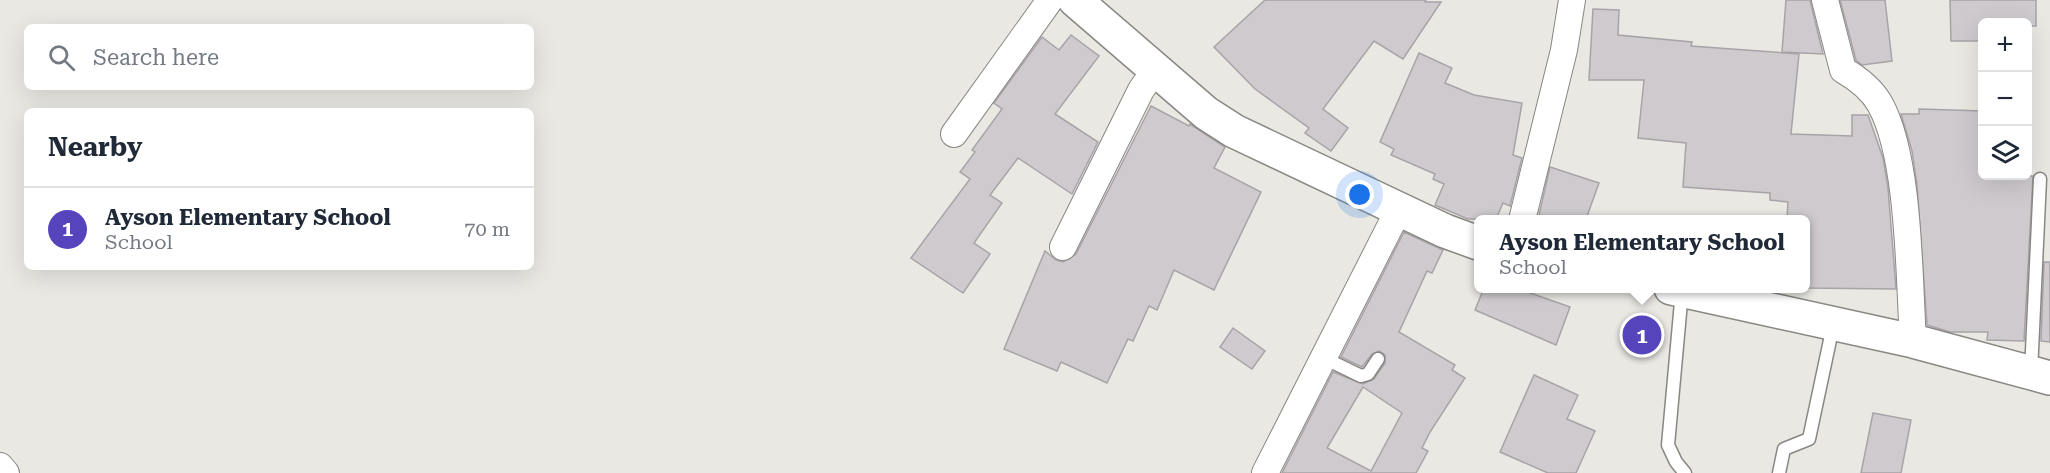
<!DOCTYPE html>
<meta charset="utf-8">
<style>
body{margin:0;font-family:"Roboto Serif",serif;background:#f6f6f7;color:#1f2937}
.controls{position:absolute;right:18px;top:18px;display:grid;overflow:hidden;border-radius:9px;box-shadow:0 6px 24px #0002}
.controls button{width:54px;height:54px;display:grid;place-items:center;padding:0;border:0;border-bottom:2px solid #e0e1e3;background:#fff;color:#1f2937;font:30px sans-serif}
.you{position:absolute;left:1360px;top:195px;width:21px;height:21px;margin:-15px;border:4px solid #fff;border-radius:50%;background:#1a73e8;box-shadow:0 0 0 9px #1a73e833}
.badge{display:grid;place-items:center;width:39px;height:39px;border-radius:50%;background:#54b;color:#fff;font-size:20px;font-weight:700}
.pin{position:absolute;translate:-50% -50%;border:3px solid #fff;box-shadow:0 2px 6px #0006}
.popup{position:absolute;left:1474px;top:215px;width:336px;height:78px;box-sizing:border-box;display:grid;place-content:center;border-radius:9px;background:#fff;filter:drop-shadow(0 2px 4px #0005);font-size:20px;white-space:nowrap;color:#747a83}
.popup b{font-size:22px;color:#1f2937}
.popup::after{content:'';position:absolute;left:50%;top:100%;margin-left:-12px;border:12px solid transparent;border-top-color:#fff}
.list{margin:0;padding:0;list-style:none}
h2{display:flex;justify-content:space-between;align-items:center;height:78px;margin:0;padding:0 24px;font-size:26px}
h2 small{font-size:20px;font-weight:400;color:#747a83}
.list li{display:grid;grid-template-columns:39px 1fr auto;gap:18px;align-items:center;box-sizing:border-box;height:84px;padding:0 24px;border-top:2px solid #e0e1e3}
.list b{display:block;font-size:22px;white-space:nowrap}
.list p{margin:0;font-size:20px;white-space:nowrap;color:#747a83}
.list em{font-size:20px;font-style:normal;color:#747a83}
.icon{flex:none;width:33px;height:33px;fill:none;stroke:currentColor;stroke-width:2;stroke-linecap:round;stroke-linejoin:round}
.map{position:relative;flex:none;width:2050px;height:473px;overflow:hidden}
.search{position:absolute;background:#fff;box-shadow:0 6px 24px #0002;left:24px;top:24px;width:510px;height:66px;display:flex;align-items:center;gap:15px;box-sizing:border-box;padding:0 21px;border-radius:9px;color:#747a83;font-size:22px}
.panel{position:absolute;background:#fff;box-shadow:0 6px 24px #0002;left:24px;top:108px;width:510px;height:162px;border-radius:9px}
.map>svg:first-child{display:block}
</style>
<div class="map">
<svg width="2050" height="473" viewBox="0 0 2050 473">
<rect width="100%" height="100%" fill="#e9e8e3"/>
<g fill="#cecace" stroke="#a8a3a7" stroke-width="1.5" fill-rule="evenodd">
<path d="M1265,0H1426L1425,2H1441L1403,59L1374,41L1323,109L1348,128L1331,151L1305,133L1309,128L1255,89L1214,47Z"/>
<path d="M1786,0H1810L1823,54L1782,52Z"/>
<path d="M1840,0H1885L1892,61L1862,65L1856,60Z"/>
<path d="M1950,0H2036V26H2028V22H1983V41H1951Z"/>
<path d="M1593,9L1619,10L1618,35L1692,42L1691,46L1799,54L1791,134L1852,136V115H1868L1883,158L1888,188L1896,289L1806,288V219H1787L1788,202L1770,200V193L1683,187L1686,143L1638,138L1644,80H1589Z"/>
<path d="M1071,35L1099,56L1055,114L1098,142L1072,194L1018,158L990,195L1002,203L974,243L990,254L963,293L911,258L970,179L960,172L975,152L972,150L1002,109L994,103L1042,37L1059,50Z"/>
<path d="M1419,53L1452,68L1445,83L1474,95L1522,103L1513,155L1522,158L1510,206L1503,203L1496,219H1468L1435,205L1444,184L1433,179L1435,174L1391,155L1394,149L1380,142Z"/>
<path d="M1151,106L1189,126L1190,124L1225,147L1214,168L1261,192L1214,290L1174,270L1157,310L1149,306L1133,341L1128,339L1107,383L1061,362L1057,371L1004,349L1045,251L1056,260L1063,262L1076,254Z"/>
<path d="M1919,109L1983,111V176H2033L2024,341L1987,340L1988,332H1950L1927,325L1917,185L1912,151L1901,114H1919Z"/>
<path d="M1550,167L1599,183L1586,219H1552L1539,215Z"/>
<path d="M1404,232L1443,250L1432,273L1427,271L1399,332L1455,365L1452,370L1465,378L1430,432L1422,448L1428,451L1416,473H1282L1333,372L1363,384L1374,379L1385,363V355L1379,351L1372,354L1362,367L1341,357ZM1363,387L1402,413L1371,471L1327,448Z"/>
<path d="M2044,262H2050V342L2041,341Z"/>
<path d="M1484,288H1516L1570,307L1556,345L1475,310Z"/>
<path d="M1233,328L1265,351L1252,369L1220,347Z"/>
<path d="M1534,375L1578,395L1567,419L1595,431L1576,473H1548L1500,452Z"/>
<path d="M1873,413L1911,420L1901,473H1861Z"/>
</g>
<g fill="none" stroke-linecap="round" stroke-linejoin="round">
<g stroke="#888782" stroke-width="15">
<g id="lane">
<path d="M1682,291L1668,445L1676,462L1685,473"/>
<path d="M1324,358L1361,376L1368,374L1378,359"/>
<path d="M2031,372L2040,179"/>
<path d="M1779,473L1784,449L1809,439L1833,326"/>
</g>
</g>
<g stroke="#888782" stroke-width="28">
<g id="street">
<path d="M1825,0L1843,70C1857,78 1872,90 1880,104C1910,158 1909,279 1913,341"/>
<path d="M954,134L1050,0"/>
<path d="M1522,220L1564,50L1572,0"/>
<path d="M1063,247L1141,90L1155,70"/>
<path d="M0,466L6,473"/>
<path d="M1265,473L1399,209"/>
</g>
</g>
<g stroke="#888782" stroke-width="36">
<g id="secondary">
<path d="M1075,0L1206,113L1234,131L1445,231L1478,243"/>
<path d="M1671,288L1913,341L2050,378"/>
</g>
</g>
<use href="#lane" stroke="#fff" stroke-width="12"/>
<use href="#street" stroke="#fff" stroke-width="26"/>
<use href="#secondary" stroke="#fff" stroke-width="33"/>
</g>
</svg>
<div class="controls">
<button>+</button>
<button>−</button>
<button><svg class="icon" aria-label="layers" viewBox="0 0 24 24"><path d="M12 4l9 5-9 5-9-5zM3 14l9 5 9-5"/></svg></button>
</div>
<div class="you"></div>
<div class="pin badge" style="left:1642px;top:335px">1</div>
<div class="popup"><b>Ayson Elementary School</b>School</div>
<div class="search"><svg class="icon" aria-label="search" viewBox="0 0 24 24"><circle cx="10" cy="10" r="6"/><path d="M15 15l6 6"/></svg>Search here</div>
<section class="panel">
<h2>Nearby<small></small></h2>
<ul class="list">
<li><span class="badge">1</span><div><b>Ayson Elementary School</b><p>School</p></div><em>70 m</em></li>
</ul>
</section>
</div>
